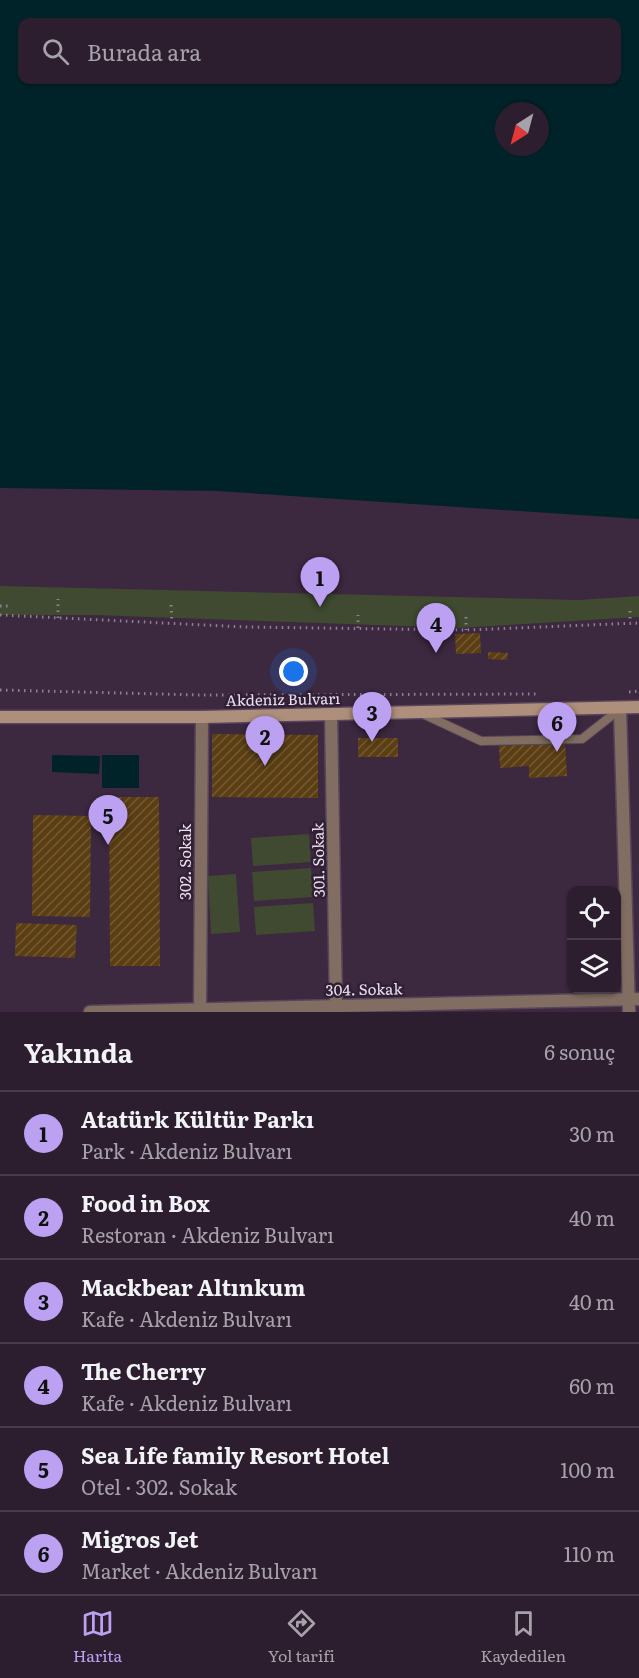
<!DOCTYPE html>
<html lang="tr">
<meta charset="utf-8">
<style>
body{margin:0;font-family:Literata,serif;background:#392b3b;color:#f1f3f6}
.controls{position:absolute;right:18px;bottom:18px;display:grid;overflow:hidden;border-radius:12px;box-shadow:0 2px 4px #0004}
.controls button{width:54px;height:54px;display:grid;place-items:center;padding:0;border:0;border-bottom:2px solid #483c4b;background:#2d1e2f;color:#f1f3f6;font:30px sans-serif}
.compass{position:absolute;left:495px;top:102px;width:54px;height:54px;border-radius:50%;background:#2d1e2f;box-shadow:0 2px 4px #0004;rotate:216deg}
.you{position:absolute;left:294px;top:672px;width:21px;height:21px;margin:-15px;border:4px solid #fff;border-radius:50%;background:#1a73e8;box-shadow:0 0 0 9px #1a73e833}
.badge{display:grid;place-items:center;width:39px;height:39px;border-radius:50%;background:#bca0f2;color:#111;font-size:20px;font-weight:700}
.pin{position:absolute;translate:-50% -50px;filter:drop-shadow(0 2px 3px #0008)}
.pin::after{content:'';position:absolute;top:32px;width:21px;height:18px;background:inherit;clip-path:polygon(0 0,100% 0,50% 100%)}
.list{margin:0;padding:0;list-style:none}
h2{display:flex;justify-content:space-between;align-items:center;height:78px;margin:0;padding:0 24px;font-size:26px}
h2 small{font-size:20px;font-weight:400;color:#a7a2aa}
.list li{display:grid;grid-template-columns:39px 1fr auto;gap:18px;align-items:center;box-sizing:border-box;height:84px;padding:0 24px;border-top:2px solid #483c4b}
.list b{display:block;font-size:22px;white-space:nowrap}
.list p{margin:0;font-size:20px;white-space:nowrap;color:#a7a2aa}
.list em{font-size:20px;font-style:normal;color:#a7a2aa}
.icon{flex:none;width:33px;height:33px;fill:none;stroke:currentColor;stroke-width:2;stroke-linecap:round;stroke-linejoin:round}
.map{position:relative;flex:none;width:639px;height:1012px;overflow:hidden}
.search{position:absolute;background:#2d1e2f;box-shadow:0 2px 4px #0004;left:18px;right:18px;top:18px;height:66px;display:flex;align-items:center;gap:15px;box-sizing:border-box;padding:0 21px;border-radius:12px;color:#a7a2aa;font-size:22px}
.sheet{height:582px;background:#2d1e2f}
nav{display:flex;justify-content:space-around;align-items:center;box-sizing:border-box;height:84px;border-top:2px solid #483c4b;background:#2d1e2f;font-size:16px;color:#a7a2aa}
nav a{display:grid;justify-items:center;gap:3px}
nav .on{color:#bca0f2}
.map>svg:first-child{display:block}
</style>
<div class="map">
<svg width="639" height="1012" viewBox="0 0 639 1012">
<defs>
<pattern id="building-hatch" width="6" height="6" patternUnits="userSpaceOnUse" patternTransform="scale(1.5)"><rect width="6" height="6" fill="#5b3f13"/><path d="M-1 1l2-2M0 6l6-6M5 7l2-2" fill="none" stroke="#735a36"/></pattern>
</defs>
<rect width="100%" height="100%" fill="#3c283f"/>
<g fill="#3f4a31">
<path d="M0,586L578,600L639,596V617L459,628L93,615H0Z"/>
<path d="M309,834L311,862L253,866L251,838Z"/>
<path d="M311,868L313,897L254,901L252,872Z"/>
<path d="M236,874L240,932L211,934L208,876Z"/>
<path d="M313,903L315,931L256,935L254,907Z"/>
</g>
<g fill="#00232a" fill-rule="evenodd">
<path d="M0,0H639V519L218,491L0,488ZM22,22H616V80H22ZM504,111H540V147H504Z"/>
<path d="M52,755L100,756L99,774L52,772Z"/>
<rect x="102" y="755" width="37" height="33"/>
</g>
<g fill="url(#building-hatch)">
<path d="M480,633L481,653L456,654L455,634Z"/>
<rect x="432" y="639" width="9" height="8"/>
<path d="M488,652L508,653L507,660L488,659Z"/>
<path d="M212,734L318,735V798L212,797Z"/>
<rect x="358" y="738" width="40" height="19"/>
<path d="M565,743L567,776L529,778V766L500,768L499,746Z"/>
<path d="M109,797H159L160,966H110Z"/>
<path d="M33,815L91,816L90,917L32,916Z"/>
<path d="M16,923L77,925L75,958L15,956Z"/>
</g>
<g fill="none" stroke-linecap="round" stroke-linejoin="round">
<g stroke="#58455b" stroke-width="10">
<path id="service" d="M423,714L481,741L582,739L620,709"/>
</g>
<g stroke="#58455b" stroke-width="15">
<g id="minor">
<path d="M620,709L629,1012"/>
<path d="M331,714L336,1005"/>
<path d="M200,1008L202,717"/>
<path d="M90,1012L639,999"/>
</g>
</g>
<g stroke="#58455b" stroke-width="15">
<path id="secondary" d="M0,717H202L639,707"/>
</g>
<g stroke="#908093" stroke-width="3" stroke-dasharray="1.5 4.5" stroke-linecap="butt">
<path d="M171,605L172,623"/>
<path d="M0,606H9"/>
<path d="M630,611V623"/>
<path d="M0,615L245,627L466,630L639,623"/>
<path d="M466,617V630"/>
<path d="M58,618V599"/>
<path d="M358,628V615"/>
<path d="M0,690L200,695L538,694"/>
<path d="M629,692L639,691"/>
</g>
<use href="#service" stroke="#816d61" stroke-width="8"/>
<use href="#minor" stroke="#816d61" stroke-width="12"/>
<use href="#secondary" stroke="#ae8f7b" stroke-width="12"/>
</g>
<g text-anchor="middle" stroke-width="5" stroke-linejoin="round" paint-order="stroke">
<g font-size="15" fill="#ebdfee" stroke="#311f35">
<text transform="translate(283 700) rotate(-1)" y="5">Akdeniz Bulvarı</text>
<text transform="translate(319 860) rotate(-91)" y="5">301. Sokak</text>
<text transform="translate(186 862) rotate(-90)" y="5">302. Sokak</text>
<text transform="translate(364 990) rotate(-1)" y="5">304. Sokak</text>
</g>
</g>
</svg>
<div class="controls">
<button><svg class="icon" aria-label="locate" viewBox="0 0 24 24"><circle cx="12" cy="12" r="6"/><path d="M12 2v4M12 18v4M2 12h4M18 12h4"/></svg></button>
<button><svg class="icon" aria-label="layers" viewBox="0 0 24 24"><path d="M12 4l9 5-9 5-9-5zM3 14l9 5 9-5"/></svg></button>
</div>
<svg class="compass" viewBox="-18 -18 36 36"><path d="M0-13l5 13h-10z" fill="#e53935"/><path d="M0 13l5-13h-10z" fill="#a7a2aa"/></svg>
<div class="you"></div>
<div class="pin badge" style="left:320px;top:607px">1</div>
<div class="pin badge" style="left:265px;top:766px">2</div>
<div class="pin badge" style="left:372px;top:742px">3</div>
<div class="pin badge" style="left:436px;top:653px">4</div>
<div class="pin badge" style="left:108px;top:845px">5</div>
<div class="pin badge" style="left:557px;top:752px">6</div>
<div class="search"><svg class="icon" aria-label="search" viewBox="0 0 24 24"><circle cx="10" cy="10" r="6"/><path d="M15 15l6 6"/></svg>Burada ara</div>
</div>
<section class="sheet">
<h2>Yakında<small>6 sonuç</small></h2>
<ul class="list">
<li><span class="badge">1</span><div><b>Atatürk Kültür Parkı</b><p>Park · Akdeniz Bulvarı</p></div><em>30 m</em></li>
<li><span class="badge">2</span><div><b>Food in Box</b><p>Restoran · Akdeniz Bulvarı</p></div><em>40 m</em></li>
<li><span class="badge">3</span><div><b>Mackbear Altınkum</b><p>Kafe · Akdeniz Bulvarı</p></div><em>40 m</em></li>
<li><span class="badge">4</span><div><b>The Cherry</b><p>Kafe · Akdeniz Bulvarı</p></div><em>60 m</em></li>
<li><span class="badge">5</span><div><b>Sea Life family Resort Hotel</b><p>Otel · 302. Sokak</p></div><em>100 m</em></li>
<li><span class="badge">6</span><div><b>Migros Jet</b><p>Market · Akdeniz Bulvarı</p></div><em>110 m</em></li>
</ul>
</section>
<nav>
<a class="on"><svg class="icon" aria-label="map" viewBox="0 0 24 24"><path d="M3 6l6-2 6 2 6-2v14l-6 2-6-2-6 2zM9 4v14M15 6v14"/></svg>Harita</a>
<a><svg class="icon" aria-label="directions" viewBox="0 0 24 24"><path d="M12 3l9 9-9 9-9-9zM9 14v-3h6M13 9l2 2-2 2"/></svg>Yol tarifi</a>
<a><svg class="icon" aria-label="saved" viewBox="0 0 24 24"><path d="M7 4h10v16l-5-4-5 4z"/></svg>Kaydedilen</a>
</nav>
